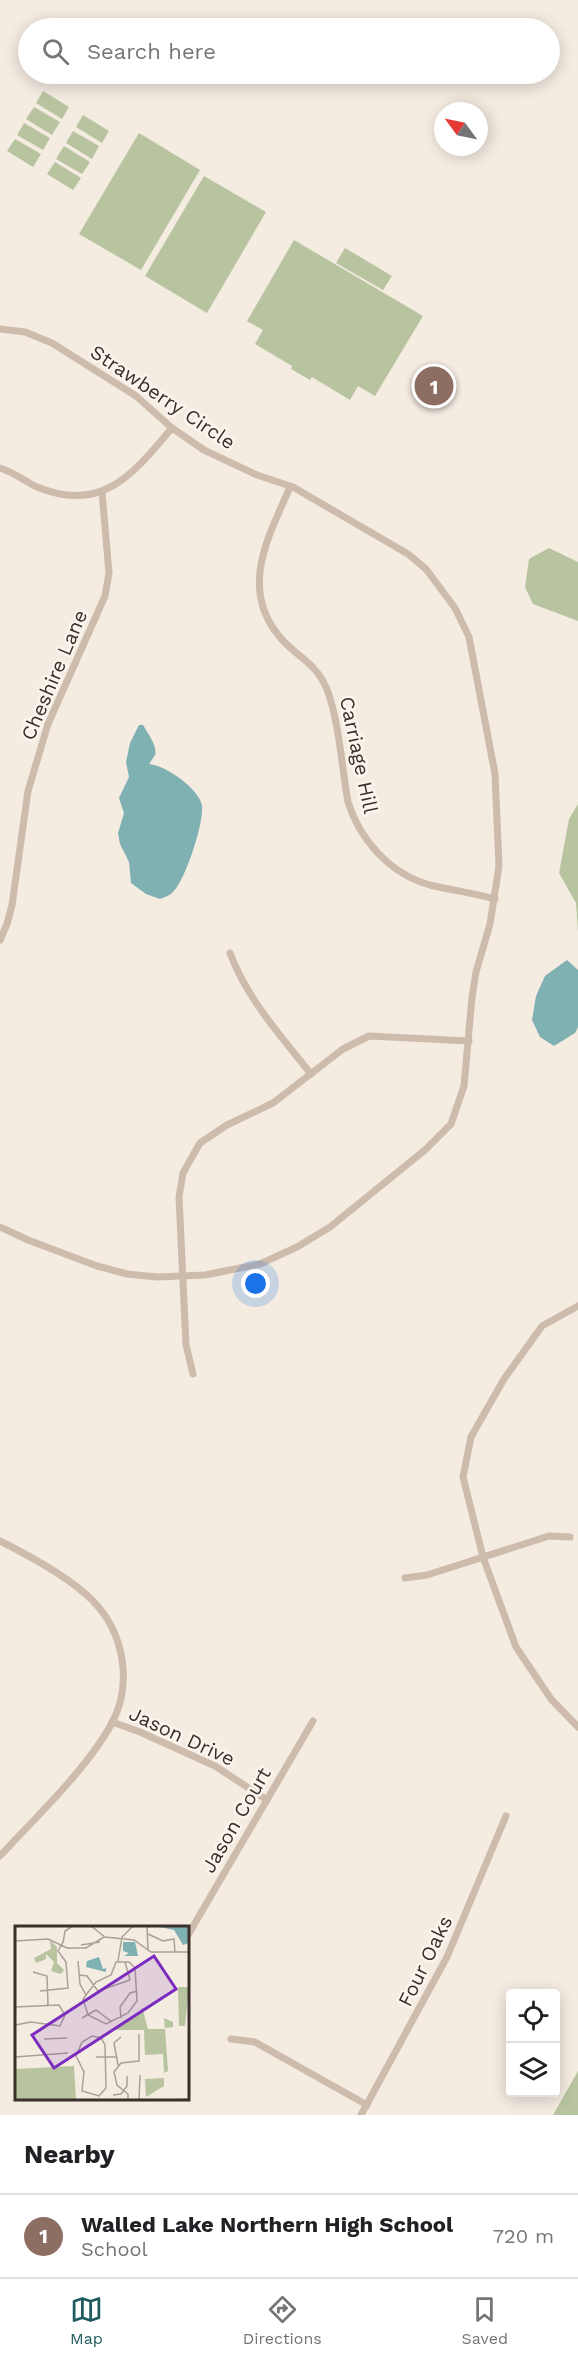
<!DOCTYPE html>
<style>
body{margin:0;font-family:"Work Sans",sans-serif;background:#f6f6f6;color:#202124}
.controls{position:absolute;right:18px;bottom:18px;display:grid;overflow:hidden;border-radius:6px;box-shadow:0 3px 15px #0003}
.controls button{width:54px;height:54px;display:grid;place-items:center;padding:0;border:0;border-bottom:2px solid #e0e0e0;background:#fff;color:#202124;font:30px sans-serif}
.compass{position:absolute;left:434px;top:102px;width:54px;height:54px;border-radius:50%;background:#fff;box-shadow:0 3px 15px #0003;rotate:303deg}
.you{position:absolute;left:256px;top:1284px;width:21px;height:21px;margin:-15px;border:4px solid #fff;border-radius:50%;background:#1a73e8;box-shadow:0 0 0 9px #1a73e833}
.badge{display:grid;place-items:center;width:39px;height:39px;border-radius:50%;background:#1f5a5e;color:#fff;font-size:20px;font-weight:700}
.pin{position:absolute;translate:-50% -50%;border:3px solid #fff;box-shadow:0 2px 6px #0006}
.list{margin:0;padding:0;list-style:none}
h2{display:flex;justify-content:space-between;align-items:center;height:78px;margin:0;padding:0 24px;font-size:26px}
h2 small{font-size:20px;font-weight:400;color:#757577}
.list li{display:grid;grid-template-columns:39px 1fr auto;gap:18px;align-items:center;box-sizing:border-box;height:84px;padding:0 24px;border-top:2px solid #e0e0e0}
.list b{display:block;font-size:22px;white-space:nowrap}
.list p{margin:0;font-size:20px;white-space:nowrap;color:#757577}
.list em{font-size:20px;font-style:normal;color:#757577}
.icon{flex:none;width:33px;height:33px;fill:none;stroke:currentColor;stroke-width:2;stroke-linecap:round;stroke-linejoin:round}
.map{position:relative;flex:none;width:578px;height:2115px;overflow:hidden}
.search{position:absolute;background:#fff;box-shadow:0 3px 15px #0003;left:18px;right:18px;top:18px;height:66px;display:flex;align-items:center;gap:15px;box-sizing:border-box;padding:0 21px;border-radius:33px;color:#757577;font-size:22px}
.sheet{height:162px;background:#fff}
nav{display:flex;justify-content:space-around;align-items:center;box-sizing:border-box;height:84px;border-top:2px solid #e0e0e0;background:#fff;font-size:16px;color:#757577}
nav a{display:grid;justify-items:center;gap:3px}
nav .on{color:#1f5a5e}
.map>svg:first-child{display:block}
</style>
<div class="map">
<svg width="578" height="2115" viewBox="0 0 578 2115">
<rect width="100%" height="100%" fill="#f4ebe1"/>
<g fill="#b8c4a0">
<path d="M43,91L69,107L62,119L36,103Z"/>
<path d="M34,107L60,122L52,135L26,119Z"/>
<path d="M83,115L109,131L102,143L76,127Z"/>
<path d="M24,123L50,138L43,150L17,135Z"/>
<path d="M73,131L99,146L92,159L66,143Z"/>
<path d="M139,133L200,170L141,270L79,234Z"/>
<path d="M15,139L41,154L33,167L7,151Z"/>
<path d="M64,146L90,162L82,174L56,159Z"/>
<path d="M55,162L81,178L73,190L47,174Z"/>
<path d="M204,176L266,212L207,313L145,276Z"/>
<path d="M294,240L423,316L375,396L358,386L350,400L312,377L310,380L291,369L292,366L255,344L263,330L247,321Z"/>
<path d="M345,248L392,276L383,290L336,263Z"/>
<path d="M549,548L578,562V621L533,604L525,587L529,559Z"/>
<path d="M578,804V932L576,903L559,873L569,819Z"/>
<path d="M578,2071V2115H553Z"/>
</g>
<g fill="#7fb0b2">
<path d="M139,725H143C147,732 158,747 155,755C153,758 151,761 149,764C165,765 200,789 202,806C204,822 185,882 172,893C169,896 164,897 160,899L146,894L131,883L129,862L120,844L118,833L124,813L119,798L129,777L126,762L130,743Z"/>
<path d="M567,960L578,970V1027L575,1033L554,1046L540,1037L532,1020L536,996L545,976Z"/>
</g>
<g fill="none" stroke-linecap="round" stroke-linejoin="round">
<g stroke="#cdbbac" stroke-width="7">
<path d="M0,329L25,332L52,343L136,396L172,428L204,450L257,475L293,487L408,554L426,569L455,608L469,637L495,774L499,866L490,924L476,972L472,997L464,1086L451,1124L425,1150L330,1227L297,1247L260,1264L205,1275L157,1277L127,1274L97,1266L28,1240L0,1227"/>
<path d="M0,468C14,472 24,481 37,487C103,514 134,473 172,428"/>
<path d="M290,487C269,536 239,587 279,636C292,653 313,662 323,681C338,707 342,770 348,802C360,840 390,874 430,885C451,890 473,893 495,899"/>
<path d="M0,940L7,924L12,905L28,791L48,724L105,596L109,573L102,492"/>
<path d="M230,953C247,999 281,1036 311,1074"/>
<path d="M578,1306L542,1326L504,1379L471,1437L463,1477L483,1557L516,1647L551,1699L578,1727"/>
<path d="M193,1374L186,1345L179,1197L183,1173L200,1143L227,1125L273,1103L343,1049L369,1036L469,1041"/>
<path d="M0,1541C28,1555 70,1578 92,1600C124,1632 133,1683 112,1723C87,1769 36,1817 0,1856"/>
<path d="M405,1578L427,1575L549,1536L570,1537"/>
<path d="M112,1722L140,1732L215,1766L267,1800"/>
<path d="M188,1935L313,1721"/>
<path d="M231,2039L255,2042L367,2105"/>
<path d="M361,2115L447,1957L506,1816"/>
</g>
</g>
<g text-anchor="middle" stroke-width="5" stroke-linejoin="round" paint-order="stroke">
<g font-size="20" fill="#3b302b" stroke="#fbf5ee">
<text transform="translate(163 397) rotate(34)" y="7">Strawberry Circle</text>
<text transform="translate(54 675) rotate(-67)" y="7">Cheshire Lane</text>
<text transform="translate(359 755) rotate(78)" y="7">Carriage Hill</text>
<text transform="translate(182 1736) rotate(25)" y="7">Jason Drive</text>
<text transform="translate(236 1820) rotate(-60)" y="7">Jason Court</text>
<text transform="translate(425 1961) rotate(-64)" y="7">Four Oaks</text>
</g>
</g>
<g transform="translate(15 1926)">
<rect width="174" height="174" fill="#f4ebe1"/>
<path d="M35,14L42,21V37L49,44L46,48L36,45L39,36L31,28V33L21,37L19,32L36,23ZM163,61H174L170,100H164ZM127,81L133,103H150L149,92L158,96V101L150,102L153,145L149,147L148,128L130,129L129,104H97L125,88ZM59,140L61,174H0V143ZM149,152V160L131,171L130,153Z" fill="#b8c4a0"/>
<path d="M140,0H174V17L168,19L159,4ZM108,16H120L123,30H109L114,27L108,25ZM84,31L88,43L91,42V46L71,41L72,35Z" fill="#7fb0b2"/>
<path fill="none" stroke="#aaa098" stroke-width="1.5" d="M76,0L90,11L119,14L136,26H174M132,0L133,25M133,8L148,15L159,13L160,26M0,15L33,13L52,22H71L89,11M48,17L50,5L58,0M66,19L85,16M63,35L65,58L71,69M103,35L107,11L118,0M101,36H114L120,42L122,75L113,87L91,98L73,89L68,73L81,56L96,49ZM110,36L115,54M18,46L32,50L33,79M65,49L72,50L83,65L115,54M25,65L53,62L51,36L43,25L48,16M0,81L44,79L50,89L45,100L16,96L0,99M67,92L81,84L97,96M106,92L105,81L115,67L122,65M77,110L86,112L90,119L91,162L84,170L67,165L69,146L61,130L67,116ZM29,113L52,112M0,131L53,127M81,131H102M103,139L99,117L106,111M98,169L106,168L112,160V150M113,174V168L102,159L99,146L106,137L124,135V108M124,174L125,149M150,174L174,173"/>
<path fill="#7b2cbf" fill-opacity="0.15" stroke="#7b2cbf" stroke-width="3" d="M139,30L161,63L39,142L17,109Z"/>
<rect width="174" height="174" fill="none" stroke="#3b302b" stroke-width="3"/>
</g>
</svg>
<div class="controls">
<button><svg class="icon" aria-label="locate" viewBox="0 0 24 24"><circle cx="12" cy="12" r="6"/><path d="M12 2v4M12 18v4M2 12h4M18 12h4"/></svg></button>
<button><svg class="icon" aria-label="layers" viewBox="0 0 24 24"><path d="M12 4l9 5-9 5-9-5zM3 14l9 5 9-5"/></svg></button>
</div>
<svg class="compass" viewBox="-18 -18 36 36"><path d="M0-13l5 13h-10z" fill="#e53935"/><path d="M0 13l5-13h-10z" fill="#757577"/></svg>
<div class="you"></div>
<div class="pin badge" style="left:434px;top:386px;background:#8d6e63">1</div>
<div class="search"><svg class="icon" aria-label="search" viewBox="0 0 24 24"><circle cx="10" cy="10" r="6"/><path d="M15 15l6 6"/></svg>Search here</div>
</div>
<section class="sheet">
<h2>Nearby<small></small></h2>
<ul class="list">
<li><span class="badge" style="background:#8d6e63">1</span><div><b>Walled Lake Northern High School</b><p>School</p></div><em>720 m</em></li>
</ul>
</section>
<nav>
<a class="on"><svg class="icon" aria-label="map" viewBox="0 0 24 24"><path d="M3 6l6-2 6 2 6-2v14l-6 2-6-2-6 2zM9 4v14M15 6v14"/></svg>Map</a>
<a><svg class="icon" aria-label="directions" viewBox="0 0 24 24"><path d="M12 3l9 9-9 9-9-9zM9 14v-3h6M13 9l2 2-2 2"/></svg>Directions</a>
<a><svg class="icon" aria-label="saved" viewBox="0 0 24 24"><path d="M7 4h10v16l-5-4-5 4z"/></svg>Saved</a>
</nav>
